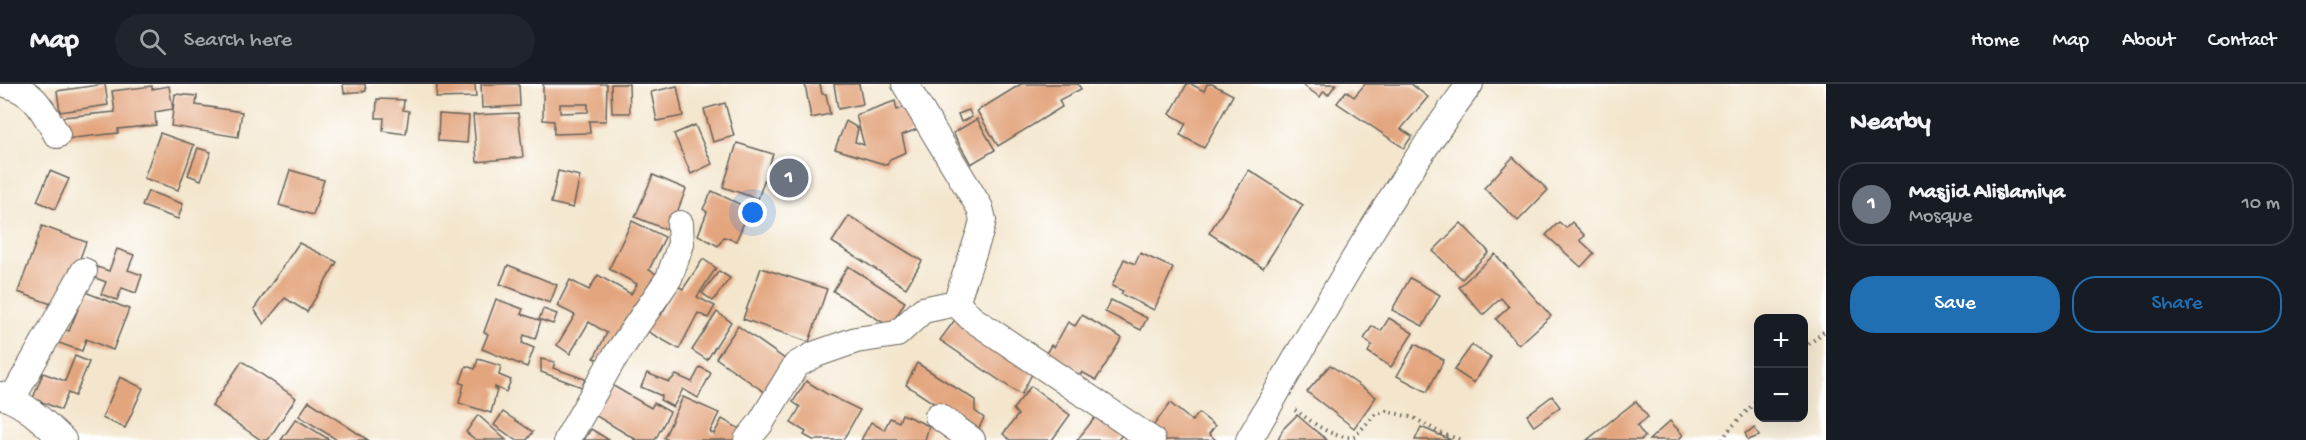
<!DOCTYPE html>
<meta charset="utf-8">
<style>
body{margin:0;font-family:"Gochi Hand",sans-serif;background:#20242c;color:#f1f3f6}
.controls{position:absolute;right:18px;bottom:18px;display:grid;overflow:hidden;border-radius:12px;box-shadow:0 6px 24px #0002}
.controls button{width:54px;height:54px;display:grid;place-items:center;padding:0;border:0;border-bottom:2px solid #363941;background:#171b24;color:#f1f3f6;font:30px sans-serif}
.you{position:absolute;left:753px;top:129px;width:21px;height:21px;margin:-15px;border:4px solid #fff;border-radius:50%;background:#1a73e8;box-shadow:0 0 0 9px #1a73e833}
.badge{display:grid;place-items:center;width:39px;height:39px;border-radius:50%;background:#1f6fb2;color:#fff;font-size:20px;font-weight:700}
.pin{position:absolute;translate:-50% -50%;border:3px solid #fff;box-shadow:0 2px 6px #0006}
.list{margin:0;padding:0;list-style:none}
h2{display:flex;justify-content:space-between;align-items:center;height:78px;margin:0;padding:0 24px;font-size:26px}
h2 small{font-size:20px;font-weight:400;color:#9ea1a6}
.list li{display:grid;grid-template-columns:39px 1fr auto;gap:18px;align-items:center;box-sizing:border-box;height:84px;margin:0 12px 12px;padding:0 12px;border:2px solid #363941;border-radius:24px}
.list b{display:block;font-size:22px;white-space:nowrap}
.list p{margin:0;font-size:20px;white-space:nowrap;color:#9ea1a6}
.list em{font-size:20px;font-style:normal;color:#9ea1a6}
.actions{display:flex;gap:12px;padding:18px 24px}
.actions a{flex:1;padding:14px 0;border:2px solid #1f6fb2;border-radius:24px;text-align:center;font-size:21px;color:#1f6fb2}
.actions .main{background:#1f6fb2;color:#fff}
.icon{flex:none;width:33px;height:33px;fill:none;stroke:currentColor;stroke-width:2;stroke-linecap:round;stroke-linejoin:round}
.map{position:relative;flex:none;width:1826px;height:356px;overflow:hidden}
header{display:flex;align-items:center;gap:36px;box-sizing:border-box;height:84px;padding:0 30px;background:#171b24;border-bottom:2px solid #363941}
header strong{font-size:28px}
nav{display:flex;gap:33px;margin-inline-start:auto;font-size:21px}
.search{width:420px;height:54px;background:#20242c;display:flex;align-items:center;gap:15px;box-sizing:border-box;padding:0 21px;border-radius:33px;color:#9ea1a6;font-size:22px}
main{display:flex}
aside{flex:1;background:#171b24}
.map>svg:first-child{display:block}
</style>
<header>
<strong>Map</strong>
<div class="search"><svg class="icon" aria-label="search" viewBox="0 0 24 24"><circle cx="10" cy="10" r="6"/><path d="M15 15l6 6"/></svg>Search here</div>
<nav><a>Home</a><a>Map</a><a>About</a><a>Contact</a></nav>
</header>
<main>
<div class="map">
<svg width="1826" height="356" viewBox="0 0 1826 356">
<rect width="100%" height="100%" fill="#fff"/>
<filter id="ink" filterUnits="userSpaceOnUse"><feTurbulence type="fractalNoise" baseFrequency=".0167" numOctaves="2"/><feDisplacementMap in="SourceGraphic" scale="12" xChannelSelector="R" yChannelSelector="G"/><feConvolveMatrix kernelMatrix="1 2 1 2 8 2 1 2 1" color-interpolation-filters="sRGB"/></filter>
<filter id="wash" filterUnits="userSpaceOnUse"><feTurbulence type="fractalNoise" baseFrequency=".008" numOctaves="4" result="noise"/><feDisplacementMap in="SourceGraphic" scale="24" xChannelSelector="R" yChannelSelector="G"/><feGaussianBlur stdDeviation="1.35" result="paint"/><feColorMatrix in="noise" values="0 0 0 0 0 0 0 0 0 0 0 0 0 0 0 0 0 1.4 0 .05"/><feComposite in="paint" operator="in"/></filter>
<g filter="url(#wash)">
<rect width="100%" height="100%" fill="#f3e6cd"/>
<g id="blocks">
<g fill="#e3a57e" fill-rule="evenodd">
<path d="M105,0L108,21L60,28L57,7Z"/>
<path d="M343,0H365L366,7L344,9Z"/>
<path d="M437,0H475L476,13L436,14Z"/>
<path d="M481,0H519L520,22L482,24Z"/>
<path d="M543,0H607L606,37H589L590,49L554,50V37L543,36ZM560,20H588V28L560,29Z"/>
<path d="M611,0H629L630,29H612Z"/>
<path d="M805,0H820L822,10H826L830,30L811,34Z"/>
<path d="M834,0H859L863,20L838,25Z"/>
<path d="M1021,0H1078L1081,5L1059,16L1062,23L998,62L977,27Z"/>
<path d="M1187,0H1191L1204,7L1207,0H1212L1233,11L1204,64L1180,51L1186,39L1170,30Z"/>
<path d="M1301,0H1336L1328,11L1324,7L1320,13Z"/>
<path d="M1365,0H1411L1428,13L1401,45L1412,52L1404,64L1337,19L1346,7L1354,13Z"/>
<path d="M152,2V5L169,2L173,25L155,28L156,41L118,45V49L65,55L63,33L115,28L112,7Z"/>
<path d="M677,2L683,32L657,37L651,8Z"/>
<path d="M175,10L197,12L196,21L242,28L238,53L171,42Z"/>
<path d="M377,15L404,16L403,26L409,27L406,50L383,47L384,34H376Z"/>
<path d="M895,17L897,26L911,21L920,44L902,51L906,68L890,75L887,81L835,65L846,37L858,44L855,58L864,61L856,31Z"/>
<path d="M725,19L734,52L713,58L704,25Z"/>
<path d="M969,26L972,33L961,38L958,30Z"/>
<path d="M518,29L523,73L477,78L473,31Z"/>
<path d="M439,30L469,32L467,59L438,57Z"/>
<path d="M977,35L995,66L971,80L953,49Z"/>
<path d="M695,41L712,80L691,90L674,50Z"/>
<path d="M160,49L194,61L178,106L144,94Z"/>
<path d="M737,59L773,70L758,115L723,103Z"/>
<path d="M198,64L211,68L201,96L188,91Z"/>
<path d="M1513,73L1548,106L1518,137L1484,104Z"/>
<path d="M290,86L324,96L313,131L279,121Z"/>
<path d="M1249,86L1303,121L1263,184L1209,149Z"/>
<path d="M50,87L69,95L55,125L37,117Z"/>
<path d="M558,87L580,92L573,124L551,119Z"/>
<path d="M653,91L686,105L670,147L635,133Z"/>
<path d="M148,107L183,120L178,135L142,122Z"/>
<path d="M712,107L750,125L736,157L724,153L718,162L698,151L707,128L703,125Z"/>
<path d="M849,132L922,177L906,204L832,158Z"/>
<path d="M632,137L665,153L649,186L664,194L606,280L594,274L607,249L589,238L570,270L557,261L575,231L557,222L570,196L589,206L598,191L631,210L637,200L609,185Z"/>
<path d="M1559,138L1566,144L1572,138L1585,152L1580,156L1594,169L1581,183L1546,151Z"/>
<path d="M1461,139L1489,168L1462,195L1433,167Z"/>
<path d="M42,142L86,158L62,224L18,208Z"/>
<path d="M299,159L337,178L307,228L285,214L264,240L254,225Z"/>
<path d="M117,165L134,171L128,186L142,191L136,209L122,204L117,216L101,210L106,198L85,190L88,180L109,187Z"/>
<path d="M1140,169L1173,184L1154,226L1121,210L1123,207L1112,202L1124,175L1135,180Z"/>
<path d="M1495,170L1551,232L1519,261L1496,235L1509,223L1501,214L1483,231L1459,203Z"/>
<path d="M703,175L716,184L697,213L715,222L708,234L698,229L679,265L645,246L654,228L661,231L678,202L683,205Z"/>
<path d="M508,181L557,201L550,219L500,200Z"/>
<path d="M848,182L905,218L890,243L833,207Z"/>
<path d="M761,184L827,205L809,258L743,235Z"/>
<path d="M719,187L730,194L713,217L702,209Z"/>
<path d="M1410,194L1440,211L1423,242L1392,226Z"/>
<path d="M85,208L129,225L113,266L86,255L82,267L53,257L58,243L69,247Z"/>
<path d="M496,215L523,225L521,230L539,236L543,225L557,230L553,240L541,236L535,255L524,251L522,259L534,264L527,283L482,265L488,250L484,248Z"/>
<path d="M1111,216L1147,234L1141,246L1105,228Z"/>
<path d="M717,228L731,238L707,276L692,266Z"/>
<path d="M1082,231L1122,254L1096,296L1082,288L1077,297L1042,276L1051,261L1054,263L1068,238L1075,242Z"/>
<path d="M957,233L1033,288L1021,311L940,256Z"/>
<path d="M1389,234L1413,249L1391,283L1368,268L1372,261L1364,255L1372,242L1381,247Z"/>
<path d="M738,242L792,280L770,312L716,274Z"/>
<path d="M1415,260L1444,276L1427,308L1397,292Z"/>
<path d="M1472,261L1491,273L1474,299L1454,286Z"/>
<path d="M75,272L89,278L75,312L68,309L61,326L33,314L43,289L65,297Z"/>
<path d="M478,275L501,282L499,291L511,296L506,308L495,303V306H497L491,329L459,319L464,300L460,299L466,282L475,285Z"/>
<path d="M541,275L555,278L553,284L585,295L582,303L541,288Z"/>
<path d="M242,277L296,314L268,356H261L212,322Z"/>
<path d="M917,279L975,316V327L984,334L977,348L906,301Z"/>
<path d="M1330,281L1376,313L1354,344L1307,308Z"/>
<path d="M700,283L711,289L698,314L683,305L673,323L660,316L662,312L641,303L647,289L669,298L676,291L692,298Z"/>
<path d="M120,293L143,304L125,344L102,334Z"/>
<path d="M806,297L827,310L860,326L843,356H813L804,351L806,348L791,339L800,323L793,318Z"/>
<path d="M610,300L651,324L654,319L670,328L655,356H634L635,355L593,330Z"/>
<path d="M1031,302L1070,331L1052,356H1010L1003,350L1018,331L1013,325Z"/>
<path d="M1552,312L1560,323L1534,342L1527,331Z"/>
<path d="M683,313L719,329L710,348L714,350L722,335L747,349L743,356H668L664,354Z"/>
<path d="M309,317L368,356H337L299,332Z"/>
<path d="M1636,317L1648,333L1637,342L1645,353L1641,356H1587Z"/>
<path d="M1170,319L1192,337L1199,329L1215,342L1209,350L1216,356H1158L1148,349Z"/>
<path d="M503,328L533,348L527,356H516L494,341Z"/>
<path d="M902,330L929,342L925,356H861L871,338L884,346L890,334L899,338Z"/>
<path d="M478,331L506,356H476L466,348Z"/>
<path d="M1097,331L1122,351L1118,356H1077Z"/>
<path d="M1297,331L1311,343L1327,356H1278L1283,345Z"/>
<path d="M296,335L330,356H281Z"/>
<path d="M1670,337L1683,351L1678,356H1649Z"/>
<path d="M1421,343L1451,356H1415Z"/>
<path d="M1755,344L1759,352L1748,356L1745,349Z"/>
<path d="M591,345L609,356H584Z"/>
</g>
</g>
</g>
<g filter="url(#ink)">
<use href="#blocks" fill-opacity="0" stroke="#67635a" stroke-width="1.5"/>
<g fill="none" stroke-linecap="round" stroke-linejoin="round">
<g stroke="#67635a" stroke-width="28">
<g id="minor">
<path d="M6,0C36,9 42,25 57,51"/>
<path d="M905,0L980,124L983,136L980,148L956,219L971,234L1152,356"/>
<path d="M0,311C25,319 44,338 63,356"/>
<path d="M12,315L84,187"/>
<path d="M938,332L972,356"/>
<path d="M567,356L612,277L669,194L681,160L680,140"/>
<path d="M747,356L760,340L796,281L816,270L856,256L897,250L923,226L956,219"/>
<path d="M1249,356C1319,236 1386,112 1470,0"/>
</g>
</g>
<g stroke="#67635a" stroke-width="4" stroke-dasharray="1.5 4.5" stroke-linecap="butt">
<path d="M1804,264L1826,246"/>
<path d="M1295,326C1313,338 1331,355 1354,353L1375,331L1386,327L1414,334L1440,349L1461,356"/>
<path d="M1723,356L1727,348L1758,315"/>
</g>
<use href="#minor" stroke="#fff" stroke-width="26"/>
</g>
</g>
</svg>
<div class="controls">
<button>+</button>
<button>−</button>
</div>
<div class="you"></div>
<div class="pin badge" style="left:789px;top:94px;background:#6b7280">1</div>
</div>
<aside>
<h2>Nearby<small></small></h2>
<ul class="list">
<li><span class="badge" style="background:#6b7280">1</span><div><b>Masjid Alislamiya</b><p>Mosque</p></div><em>10 m</em></li>
</ul>
<div class="actions"><a class="main">Save</a><a>Share</a></div>
</aside>
</main>
